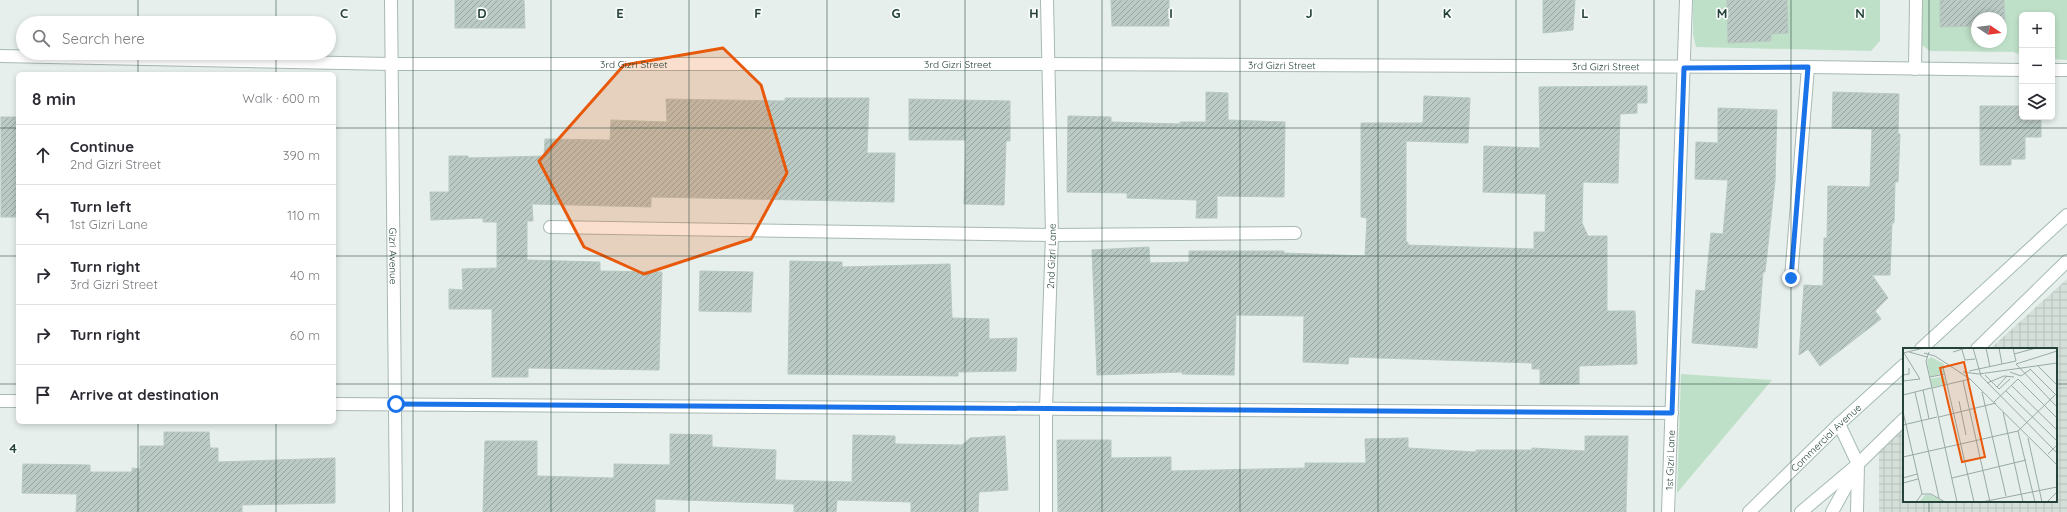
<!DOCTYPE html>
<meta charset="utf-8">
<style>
body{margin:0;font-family:Quicksand,sans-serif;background:#f2f2f3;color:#2b2b33}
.controls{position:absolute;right:12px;top:12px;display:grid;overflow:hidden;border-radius:6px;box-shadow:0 2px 6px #0003}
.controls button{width:36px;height:36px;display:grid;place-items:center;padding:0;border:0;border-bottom:1px solid #e1e1e2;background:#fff;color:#2b2b33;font:20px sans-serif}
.compass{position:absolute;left:1971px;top:12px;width:36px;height:36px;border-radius:50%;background:#fff;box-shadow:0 2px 6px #0003;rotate:103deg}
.stop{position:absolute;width:12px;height:12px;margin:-9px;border:3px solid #1a73e8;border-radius:50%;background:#fff}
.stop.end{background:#1a73e8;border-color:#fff;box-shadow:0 1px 4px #0008}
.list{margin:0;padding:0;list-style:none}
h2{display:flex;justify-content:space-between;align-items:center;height:52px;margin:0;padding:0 16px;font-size:17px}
h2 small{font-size:13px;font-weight:400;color:#7c7c81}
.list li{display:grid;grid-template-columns:26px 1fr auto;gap:12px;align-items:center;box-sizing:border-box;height:60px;padding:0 16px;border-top:1px solid #e1e1e2}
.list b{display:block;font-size:15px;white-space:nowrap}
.list p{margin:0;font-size:13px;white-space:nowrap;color:#7c7c81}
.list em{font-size:13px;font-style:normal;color:#7c7c81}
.icon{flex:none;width:22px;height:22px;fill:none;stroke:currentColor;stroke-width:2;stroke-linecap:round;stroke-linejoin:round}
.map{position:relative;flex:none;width:2067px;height:512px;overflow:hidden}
.search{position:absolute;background:#fff;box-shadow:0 2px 6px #0003;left:16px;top:16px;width:320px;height:44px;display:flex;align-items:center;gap:10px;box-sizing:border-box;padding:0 14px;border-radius:22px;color:#7c7c81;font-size:15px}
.panel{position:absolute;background:#fff;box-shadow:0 2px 6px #0003;left:16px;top:72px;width:320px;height:352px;border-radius:6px}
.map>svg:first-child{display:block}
</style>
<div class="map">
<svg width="2067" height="512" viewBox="0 0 2067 512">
<defs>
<pattern id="industrial-grid" width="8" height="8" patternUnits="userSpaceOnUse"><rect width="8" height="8" fill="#d4dfda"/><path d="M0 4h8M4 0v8" fill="none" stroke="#b6c1bc"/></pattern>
<pattern id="building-hatch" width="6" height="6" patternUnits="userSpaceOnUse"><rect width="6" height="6" fill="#bbcac4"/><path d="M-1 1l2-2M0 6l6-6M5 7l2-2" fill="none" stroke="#98a6a0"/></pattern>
</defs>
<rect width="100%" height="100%" fill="#e6efeb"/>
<path fill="url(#industrial-grid)" d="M2067,279V512H1879V449L1904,427V501H2056V349H1990Z"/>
<g fill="#bfe0c8" fill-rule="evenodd">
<path d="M1693,0H1880V41L1871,51L1696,47L1693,34Z"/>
<path d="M1922,0H2067V60L2052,59V15H2022V55L2013,52L1930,51L1922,45ZM1977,18H2001V42H1977Z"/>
<path d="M1681,374L1772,380L1677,493Z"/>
</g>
<g fill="url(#building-hatch)" stroke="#b8c9c2">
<path d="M455,0H524L525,28H455Z"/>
<path d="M1111,0H1169V26H1112Z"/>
<path d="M1543,0H1575L1573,30L1543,33Z"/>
<path d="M1727,0H1787L1788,33L1771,34V41L1728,43Z"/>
<path d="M1940,0H2004L2005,25H2001V18H1977V26L1940,27Z"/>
<path d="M1647,86V103H1637V113L1620,114L1618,183L1583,182L1582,223L1588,236H1607V311H1635L1637,364L1579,366V384H1540V369H1532V363L1349,357L1348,364L1303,362L1304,316L1236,315L1234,375L1182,374V372L1097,375L1092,250L1149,247L1150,263L1189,262V251H1284V253L1365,256L1367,218L1361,217V123H1423L1424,96L1470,98L1468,143L1406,141V242H1408V245L1534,249V232H1545L1546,194L1483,192L1484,146L1540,148L1539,87Z"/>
<path d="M1206,92L1228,93V120L1285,122L1284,197L1217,196V218H1196L1197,200L1127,198V193L1067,192L1068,116L1111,117V122L1180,124V122H1206Z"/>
<path d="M1833,92L1899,94L1898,134H1900L1898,182H1895L1894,223H1892L1890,275H1872L1888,298L1875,311L1881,319L1820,366L1808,349L1799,355L1804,285L1823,286L1824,238H1827L1828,186L1870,187L1872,129L1832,128Z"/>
<path d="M785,98H869L867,153H895L894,202L651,197V207L532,204L533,221H527V260L600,262V271L662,272L659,370L528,368V377H492V309H449V289L463,290L462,269L497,268V222H483V218L431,220L430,192H449V156H468V158L544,156L545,139L610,140L611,120L667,122L666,99L785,101Z"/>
<path d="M909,99L1010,101V141H1006L1004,205L964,204L966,140H909Z"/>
<path d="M1980,106H2022V117H2041V137H2025V159H2011V165H1980Z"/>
<path d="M1718,108L1777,110L1775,181L1765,272H1763L1757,348L1692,343L1696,290L1705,291L1711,233L1723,234L1728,180L1695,179L1696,142L1718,143Z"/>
<rect x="1" y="117" width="17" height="100"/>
<path d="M790,261L842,262V267L950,264L952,318L989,319V339L1017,338L1016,371L958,372V376L788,374Z"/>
<path d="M700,271L753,272L751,312L699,311Z"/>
<path d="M164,432H209L210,448H218V462L335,458V503L242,505V512H76L77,494L22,493L23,464L90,465V472H132V468L140,469V446H164Z"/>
<path d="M670,434L712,435V447L776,450L775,480L852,482L853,435L895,436V444L962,445L970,438L1005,436L1008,490L979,492L978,512H911V502L837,500L836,512H794V504L655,499V512H483L485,441H537V476L614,478V464L670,465Z"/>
<path d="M1585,436H1628L1626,512H1058L1057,440H1111V458L1171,457V471L1305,468V463H1366L1365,439L1408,438V448L1476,452V450H1532V448L1585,451Z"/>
</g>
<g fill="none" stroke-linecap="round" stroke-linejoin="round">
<g stroke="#a8b8b2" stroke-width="14">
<g id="minor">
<path id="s1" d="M0,56L391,64H1048L1808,67L2022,70"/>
<path d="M1915,69L1916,0"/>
<path d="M2052,70H2067"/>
<path d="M550,227L1052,235L1295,233"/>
<path d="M1791,278L1808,67"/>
<path d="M0,401H18"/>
<path d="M334,404L1672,413"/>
<path id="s2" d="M1046,512V408L1052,235L1047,0"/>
<path id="s3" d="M1668,512L1686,0"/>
<path d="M1857,512L1858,464"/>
</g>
</g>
<g stroke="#a8b8b2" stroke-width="14">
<g id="tertiary">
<path id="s4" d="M391,0L396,512"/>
</g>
</g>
<g stroke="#a4bbb3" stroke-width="14">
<g id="secondary">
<path d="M1921,349L2067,215"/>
<path d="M1977,349L2067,261"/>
<path d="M1839,424L1858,464"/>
<path id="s5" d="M1749,512L1839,424L1904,365"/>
<path d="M1801,512L1858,464L1904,419"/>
<path d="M1832,512L1855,470"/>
</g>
</g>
<use href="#minor" stroke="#fff" stroke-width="12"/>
<use href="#tertiary" stroke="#fff" stroke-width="12"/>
<use href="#secondary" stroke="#fff" stroke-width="12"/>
</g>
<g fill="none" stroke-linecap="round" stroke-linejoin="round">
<path stroke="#1a73e8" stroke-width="5" d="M396,404L1672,413L1684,68L1808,67L1791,278"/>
</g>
<path fill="#e8590c" fill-opacity="0.2" stroke="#e8590c" stroke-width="3" stroke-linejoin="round" d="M723,48L761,85L787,173L751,239L644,274L584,247L539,161L624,65Z"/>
<path fill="none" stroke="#24423a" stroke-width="1" stroke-opacity="0.55" d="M138,0V23M276,0V23M413,0V512M551,0V512M689,0V512M827,0V512M965,0V512M1102,0V512M1240,0V512M1378,0V512M1516,0V512M1654,0V512M1791,0V512M1929,0V349M138,53V74M276,53V74M0,128H18M334,128H2067M0,256H18M334,256H2067M0,384H18M334,384H1904M2056,384H2067M138,422V512M276,422V512M1929,501V512"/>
<g text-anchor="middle" stroke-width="3.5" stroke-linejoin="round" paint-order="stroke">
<g font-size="10" fill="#24423a" stroke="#f7fbf9">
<text dy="4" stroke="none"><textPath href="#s1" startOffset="634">3rd Gizri Street</textPath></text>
<text dy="4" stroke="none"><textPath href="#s1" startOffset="958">3rd Gizri Street</textPath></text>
<text dy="4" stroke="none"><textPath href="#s1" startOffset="1282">3rd Gizri Street</textPath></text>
<text dy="4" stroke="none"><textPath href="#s1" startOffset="1606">3rd Gizri Street</textPath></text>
<text dy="4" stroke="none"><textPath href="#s4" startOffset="256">Gizri Avenue</textPath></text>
<text dy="4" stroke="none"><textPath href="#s2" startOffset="256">2nd Gizri Lane</textPath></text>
<text dy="4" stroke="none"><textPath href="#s5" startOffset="107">Commercial Avenue</textPath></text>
<text dy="4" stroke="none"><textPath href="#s3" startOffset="52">1st Gizri Lane</textPath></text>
</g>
</g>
<g transform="translate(1903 348)">
<rect width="154" height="154" fill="#e6efeb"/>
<path d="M28,9L41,16V25L27,29L24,12ZM41,28L43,36L29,39L27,31ZM22,147H28L42,154H16Z" fill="#bfe0c8"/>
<path fill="none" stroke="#98aaa4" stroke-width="1" d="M70,0L78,28L154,105M83,0L87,19M96,0L99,16M110,0L113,13M59,2L62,12L72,11M6,4L24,9M26,4L23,13L54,154M50,4L63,0M0,5L21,0M21,5L32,8L67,31L154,117M111,6L133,0M113,16L154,59M113,16L154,3M135,18L154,37M40,19L71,154M127,21L154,48M66,23L113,13M60,24L76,26L154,15M107,24L118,28L128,21M0,27L6,26V20M82,27L96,41L107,31M27,29L42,26M115,31L154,70M0,33L17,31L1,5M60,33L87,154M84,35L101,28L111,29M109,38L154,82M94,39L104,28M29,40L67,31M20,42L26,71M103,43L154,93M12,44L36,150M79,44L103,148M0,47L28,40M56,53L63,87M91,54L115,31M0,64L19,146L13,154M100,64L120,154M36,69L93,55M0,77L34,69M115,83L132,154M125,90L139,154M145,106L154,97M0,109L115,83L154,45M0,130L14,126M49,130L123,112M0,135L15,131M19,146H28L42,154M79,154L154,139M144,154L154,144"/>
<path fill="#e8590c" fill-opacity="0.15" stroke="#e8590c" stroke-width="2" d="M61,14L82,109L59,114L37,20Z"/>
<rect width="154" height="154" fill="none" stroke="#24423a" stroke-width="2"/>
</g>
<g font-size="13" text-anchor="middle" font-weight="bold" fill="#24423a" stroke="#f7fbf9" stroke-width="3.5" stroke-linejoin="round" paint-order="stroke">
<text x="344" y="18">C</text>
<text x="482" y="18">D</text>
<text x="620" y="18">E</text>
<text x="758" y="18">F</text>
<text x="896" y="18">G</text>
<text x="1034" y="18">H</text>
<text x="1171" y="18">I</text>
<text x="1309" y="18">J</text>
<text x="1447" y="18">K</text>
<text x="1585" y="18">L</text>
<text x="1722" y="18">M</text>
<text x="1860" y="18">N</text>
<text x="13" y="453">4</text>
</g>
</svg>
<div class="controls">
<button>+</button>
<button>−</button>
<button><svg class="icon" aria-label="layers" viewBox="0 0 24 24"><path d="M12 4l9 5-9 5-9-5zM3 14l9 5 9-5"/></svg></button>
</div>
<svg class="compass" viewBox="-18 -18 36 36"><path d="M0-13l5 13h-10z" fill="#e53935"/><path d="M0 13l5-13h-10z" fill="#7c7c81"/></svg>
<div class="stop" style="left:396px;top:404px"></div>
<div class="stop end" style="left:1791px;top:278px"></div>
<div class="search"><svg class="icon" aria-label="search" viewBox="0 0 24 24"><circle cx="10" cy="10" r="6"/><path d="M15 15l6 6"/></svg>Search here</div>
<section class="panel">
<h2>8 min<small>Walk · 600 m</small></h2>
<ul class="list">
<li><svg class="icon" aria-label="ahead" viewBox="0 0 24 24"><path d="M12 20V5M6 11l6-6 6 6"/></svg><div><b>Continue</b><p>2nd Gizri Street</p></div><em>390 m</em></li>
<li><svg class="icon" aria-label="left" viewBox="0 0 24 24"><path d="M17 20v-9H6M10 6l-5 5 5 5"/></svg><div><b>Turn left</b><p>1st Gizri Lane</p></div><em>110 m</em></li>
<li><svg class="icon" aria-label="right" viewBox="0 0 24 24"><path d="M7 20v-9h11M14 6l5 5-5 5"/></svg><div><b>Turn right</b><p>3rd Gizri Street</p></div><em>40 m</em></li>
<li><svg class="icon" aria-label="right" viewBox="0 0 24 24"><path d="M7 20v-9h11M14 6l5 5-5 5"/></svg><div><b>Turn right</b></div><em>60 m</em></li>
<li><svg class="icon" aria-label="arrive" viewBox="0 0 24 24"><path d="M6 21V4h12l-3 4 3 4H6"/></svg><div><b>Arrive at destination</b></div></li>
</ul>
</section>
</div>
